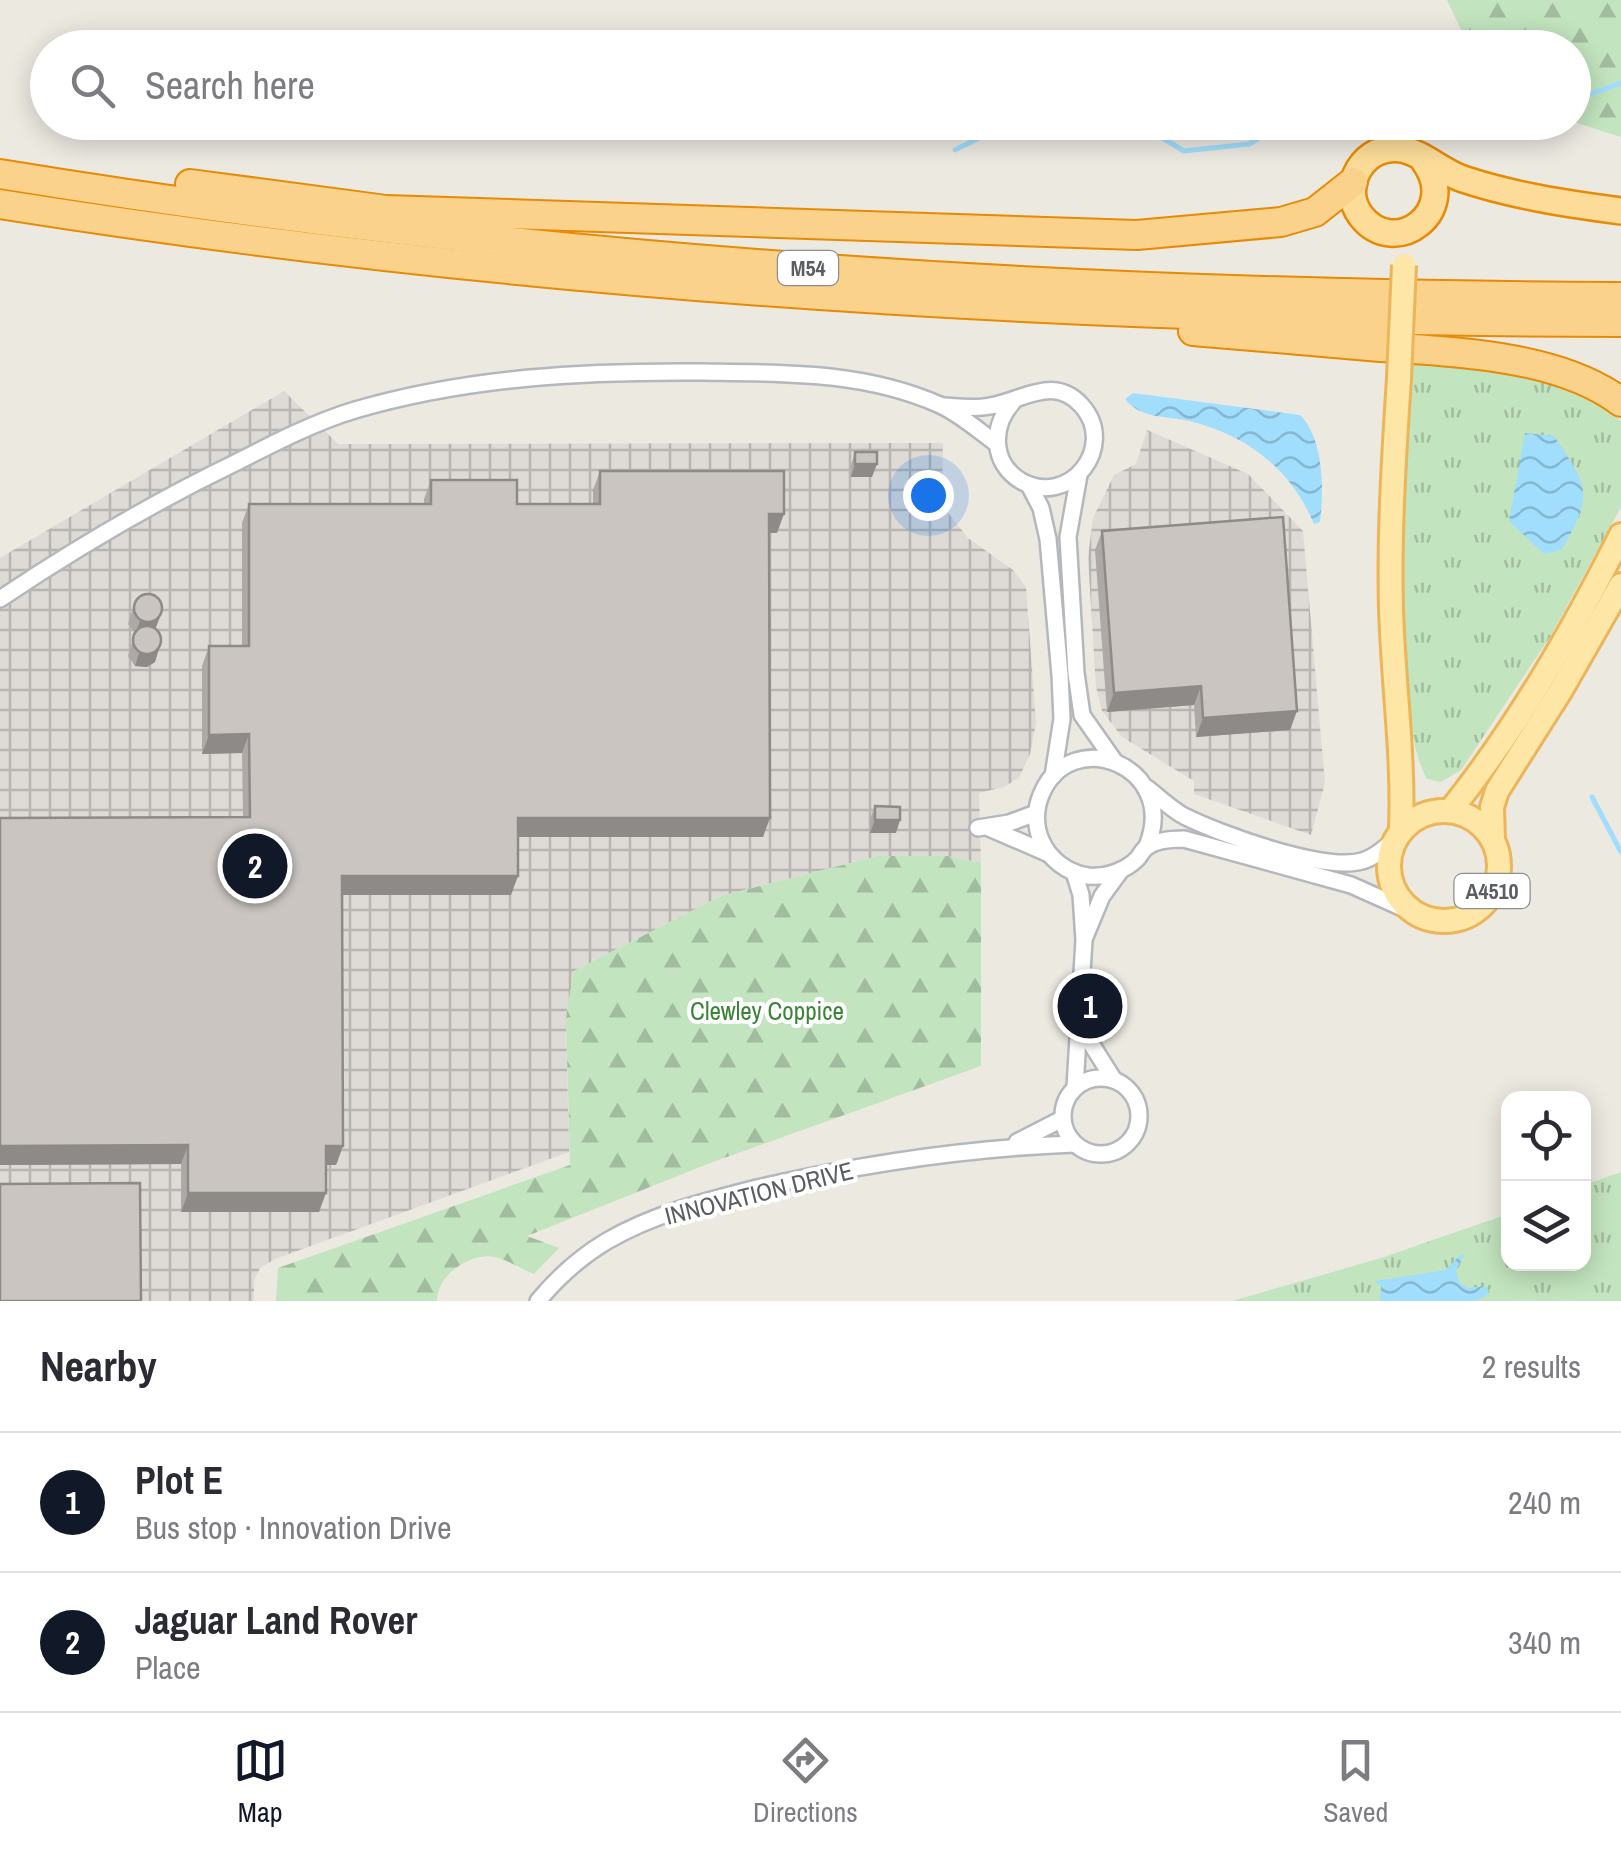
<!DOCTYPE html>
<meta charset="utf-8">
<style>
body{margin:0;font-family:"Archivo Narrow",sans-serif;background:#f2f2f3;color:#2b2b33}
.controls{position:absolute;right:30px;bottom:30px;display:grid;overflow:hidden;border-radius:20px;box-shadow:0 5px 25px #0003}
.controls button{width:90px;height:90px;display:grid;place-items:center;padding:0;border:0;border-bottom:2px solid #e1e1e2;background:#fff;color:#2b2b33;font:50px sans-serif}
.you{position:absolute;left:928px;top:495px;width:35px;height:35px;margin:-25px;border:8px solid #fff;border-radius:50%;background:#1a73e8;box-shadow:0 0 0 15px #1a73e833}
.badge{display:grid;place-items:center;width:65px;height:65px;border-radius:50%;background:#111827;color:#fff;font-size:32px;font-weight:700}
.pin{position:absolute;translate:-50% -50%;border:5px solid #fff;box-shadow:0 2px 10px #0006}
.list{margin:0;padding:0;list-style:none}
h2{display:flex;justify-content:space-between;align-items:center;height:130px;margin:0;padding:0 40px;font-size:42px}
h2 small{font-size:32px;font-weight:400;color:#7c7c81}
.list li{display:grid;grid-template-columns:65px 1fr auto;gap:30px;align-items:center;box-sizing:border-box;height:140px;padding:0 40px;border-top:2px solid #e1e1e2}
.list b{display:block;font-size:38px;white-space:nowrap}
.list p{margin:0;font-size:32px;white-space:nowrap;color:#7c7c81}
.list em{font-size:32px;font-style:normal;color:#7c7c81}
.icon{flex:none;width:55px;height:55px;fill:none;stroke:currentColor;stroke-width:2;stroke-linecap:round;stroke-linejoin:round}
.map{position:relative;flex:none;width:1621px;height:1301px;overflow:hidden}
.search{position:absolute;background:#fff;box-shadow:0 5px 25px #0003;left:30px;right:30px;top:30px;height:110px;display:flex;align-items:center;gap:25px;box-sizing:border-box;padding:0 35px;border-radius:55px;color:#7c7c81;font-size:38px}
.sheet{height:410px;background:#fff}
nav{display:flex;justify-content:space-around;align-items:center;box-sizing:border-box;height:140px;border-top:2px solid #e1e1e2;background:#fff;font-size:28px;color:#7c7c81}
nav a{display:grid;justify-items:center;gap:5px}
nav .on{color:#111827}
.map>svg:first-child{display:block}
</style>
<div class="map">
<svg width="1621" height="1301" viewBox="0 0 1621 1301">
<defs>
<pattern id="industrial-grid" width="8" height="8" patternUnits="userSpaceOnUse" patternTransform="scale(2.5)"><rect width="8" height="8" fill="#dedbd6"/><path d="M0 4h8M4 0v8" fill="none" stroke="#b7b5b1"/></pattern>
<pattern id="grass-tufts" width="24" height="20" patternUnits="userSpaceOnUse" patternTransform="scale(2.5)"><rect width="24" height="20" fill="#c2e4be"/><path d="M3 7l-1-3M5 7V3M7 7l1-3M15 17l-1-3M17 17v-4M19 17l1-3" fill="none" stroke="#a1bc9e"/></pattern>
<pattern id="forest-firs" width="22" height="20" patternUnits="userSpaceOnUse" patternTransform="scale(2.5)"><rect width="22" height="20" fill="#c2e4be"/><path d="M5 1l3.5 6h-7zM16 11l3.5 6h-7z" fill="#a1bc9e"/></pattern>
<pattern id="water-waves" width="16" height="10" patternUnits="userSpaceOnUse" patternTransform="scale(2.5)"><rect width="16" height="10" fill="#a1defd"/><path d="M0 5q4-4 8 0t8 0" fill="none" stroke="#86b7d0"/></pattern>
</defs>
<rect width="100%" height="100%" fill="#ece9e1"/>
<g fill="url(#industrial-grid)">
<path d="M284,391L338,444L943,443L942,505L968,538L1013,570L1026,587L1036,723L1030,754L1019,778L1004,787L979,793L981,863L947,856H878L721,896L574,971L566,1017L569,1152L275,1259L260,1268L254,1281V1301H0V558Z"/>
<path d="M1147,430L1248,474L1303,531L1325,783L1311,835L1194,794V781L1122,737L1102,711L1096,687L1088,557L1093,518L1114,475L1136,464Z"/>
</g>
<g fill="url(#grass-tufts)">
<path d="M1412,360C1480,370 1569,371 1621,421V507L1550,637L1461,770L1441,782L1427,779C1412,751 1411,721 1408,690C1397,580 1406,470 1412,360Z"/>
<path d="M1621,1172V1301H1232L1381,1258L1508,1214V1264H1584V1185Z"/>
</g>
<g fill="url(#forest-firs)">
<path d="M1447,0H1621V137L1574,122V48L1469,47Z"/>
<path d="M878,856H947L981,863V1066L710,1163L527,1236L559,1248L534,1274C521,1269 501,1256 488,1256C464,1257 437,1277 437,1301H276L278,1268L570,1165L566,1017L574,971L721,896Z"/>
</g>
<g fill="url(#water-waves)">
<path d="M1133,393L1300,415C1324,438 1324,491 1320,522L1314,524C1291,469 1248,436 1190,421C1168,416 1140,419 1125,399Z"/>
<path d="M1525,433L1554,436C1590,489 1593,493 1562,550L1544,554L1509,521Z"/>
<path d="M1461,1254L1464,1256L1456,1270L1459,1282L1467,1288L1484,1286L1489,1290L1487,1295L1475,1301H1380L1381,1286L1375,1281L1446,1270Z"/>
</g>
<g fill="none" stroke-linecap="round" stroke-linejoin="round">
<g stroke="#a1defd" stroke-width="5">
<path d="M1574,100L1621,83"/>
<path d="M1136,122L1184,151L1249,144L1286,122"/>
<path d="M955,150L989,133L997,122"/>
<path d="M1592,797L1621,852"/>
</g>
<g stroke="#b4b8bc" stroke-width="20">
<g id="minor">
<path d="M944,406C959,407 975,409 990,406C1022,401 1054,374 1082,406C1118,447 1069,508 1021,481C991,463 991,426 1013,402"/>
<path d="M1079,475L1068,537L1076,673L1082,715L1115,762"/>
<path d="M1029,485L1041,508L1048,539L1060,675L1062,719L1053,776"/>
<path d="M0,599C76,548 154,502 237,462C274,443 315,422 355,410C468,377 585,371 701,372C783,373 864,371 940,405C960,414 979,431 997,444"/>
<path d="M1147,788C1159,797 1171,809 1184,816C1220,834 1324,872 1362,861C1374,858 1385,848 1394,840"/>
<path d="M978,828L1009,823L1036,813"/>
<path d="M989,828L1049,854"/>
<path d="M1147,846C1180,766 1070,723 1041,795C1035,809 1035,826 1041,840C1049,859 1067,873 1088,876C1105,878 1125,871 1137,859C1141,855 1142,850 1147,847C1156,840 1173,839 1184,839L1351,885L1416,914"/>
<path d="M1074,872L1081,895L1084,940L1075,1087"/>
<path d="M1085,937L1102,896L1121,870"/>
<path d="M1080,1026L1114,1080"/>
<circle cx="1101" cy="1116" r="38"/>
<path d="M1017,1142L1062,1119"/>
<path d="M538,1301C558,1277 580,1257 607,1241C653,1214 706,1201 757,1188C861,1164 968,1148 1074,1144"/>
</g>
</g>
<g stroke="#edb559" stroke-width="28">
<g id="primary">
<path d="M1399,378C1394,455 1389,531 1391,608C1393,682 1404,755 1401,830"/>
<circle cx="1444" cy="866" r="55"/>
<path d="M1450,811C1518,726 1572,632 1621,535"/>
<path d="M1493,840L1492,807L1497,791L1561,690L1621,585"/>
</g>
</g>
<g stroke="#e78a06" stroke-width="30">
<path id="trunk" d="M1424,161C1461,211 1395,260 1361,216C1338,186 1365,143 1401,149C1423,153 1442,172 1463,179C1514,196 1568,204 1621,211"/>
</g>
<g stroke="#e78a06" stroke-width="32">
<g id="motorway">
<path d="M0,174C536,262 1078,295 1621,297"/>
<path d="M190,184L386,210L1137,235L1281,222L1315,212L1353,182"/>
<path d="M0,204C535,289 1079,321 1621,322"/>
<path d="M1193,331C1251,336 1310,341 1369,346C1448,352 1556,353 1621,402"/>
</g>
</g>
<use href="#minor" stroke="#fff" stroke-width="15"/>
<use href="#primary" stroke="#fde6a6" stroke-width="22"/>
<use href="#trunk" stroke="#fcdc98" stroke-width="25"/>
<use href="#motorway" stroke="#fad28b" stroke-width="28"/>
<g stroke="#edb559" stroke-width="28" stroke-linecap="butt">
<path id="primary-bridge" d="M1399,378L1404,265"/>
</g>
<use href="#primary-bridge" stroke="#fde6a6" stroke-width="22"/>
</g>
<g fill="#aea9a6">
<path d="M855,452L872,477H851V465Z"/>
<path d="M600,471L777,533H769L763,837H518L511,895H342L343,1146L336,1165H326L319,1212H181V1164L0,1165V818L243,817L242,753L202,754V666L209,646H242V523L249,504H424V499L431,480L517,504H593V490Z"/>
<path d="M1102,531L1290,730L1196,737L1194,705L1107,712L1095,550Z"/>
<path d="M136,599L156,629L155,662L147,667L135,666L128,656L135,633L128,624Z"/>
<path d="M875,806L896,833H870V819Z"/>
</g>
<g fill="#8d8a87">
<path d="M855,464H877L872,477H851Z"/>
<path d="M769,514H784L777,533H762Z"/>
<path d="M160,617L155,630L135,634L140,621Z"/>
<path d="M159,649L155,662L147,667L135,666L139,653Z"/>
<path d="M1201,686L1194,705L1107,712L1114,693Z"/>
<path d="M1297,711L1290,730L1196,737L1203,718Z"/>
<path d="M249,734L242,753L202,754L209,735Z"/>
<path d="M518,818H770L763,837H511Z"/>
<path d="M875,820H900L896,833H870Z"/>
<path d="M342,876H518L511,895H335Z"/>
<path d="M188,1145L181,1164L0,1165V1146Z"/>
<path d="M326,1146H343L336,1165H319Z"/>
<path d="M188,1193H326L319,1212H181Z"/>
</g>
<g fill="#cac5c1" stroke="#8d8a87" stroke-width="2.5">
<rect x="855" y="452" width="22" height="12"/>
<path d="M600,471H784V514H769L770,818H518V876H342L343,1146H326V1193H188V1145L0,1146V818L250,817L249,734L209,735V646H249V504H431V480H517V504H600Z"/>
<path d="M1283,517L1297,711L1203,718L1201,686L1114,693L1102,531Z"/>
<circle cx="148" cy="608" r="14"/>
<circle cx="147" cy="640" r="14"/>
<path d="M875,806L900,807V820H875Z"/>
<path d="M140,1183L141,1301H0V1184Z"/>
</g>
<g text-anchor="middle" stroke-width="8" stroke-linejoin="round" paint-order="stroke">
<g fill="#fff" stroke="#8c8e91" stroke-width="2.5">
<rect x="778" y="251" width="60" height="34" rx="8"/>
<rect x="1454.5" y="874" width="75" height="34" rx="8"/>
</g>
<g font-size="22" font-weight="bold" fill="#5a5e62">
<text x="808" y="276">M54</text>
<text x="1492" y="899">A4510</text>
</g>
<g font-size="25" fill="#3b8437" stroke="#fff">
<text x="767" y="1020">Clewley Coppice</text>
</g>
<g font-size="25" fill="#5a5e62" stroke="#fff">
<text transform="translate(759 1193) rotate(-14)" y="9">INNOVATION DRIVE</text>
</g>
</g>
</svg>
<div class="controls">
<button><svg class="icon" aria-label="locate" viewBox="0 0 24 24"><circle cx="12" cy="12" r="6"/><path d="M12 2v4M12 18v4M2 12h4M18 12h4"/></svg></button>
<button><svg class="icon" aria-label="layers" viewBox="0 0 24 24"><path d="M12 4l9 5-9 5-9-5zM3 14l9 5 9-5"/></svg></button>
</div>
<div class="you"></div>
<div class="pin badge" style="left:1090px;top:1006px">1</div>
<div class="pin badge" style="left:255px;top:866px">2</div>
<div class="search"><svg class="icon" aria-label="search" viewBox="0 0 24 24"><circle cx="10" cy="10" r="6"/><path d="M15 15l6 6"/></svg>Search here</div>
</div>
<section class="sheet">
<h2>Nearby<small>2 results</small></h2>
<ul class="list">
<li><span class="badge">1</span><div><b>Plot E</b><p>Bus stop · Innovation Drive</p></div><em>240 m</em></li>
<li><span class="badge">2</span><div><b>Jaguar Land Rover</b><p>Place</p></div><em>340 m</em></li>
</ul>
</section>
<nav>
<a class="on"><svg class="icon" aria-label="map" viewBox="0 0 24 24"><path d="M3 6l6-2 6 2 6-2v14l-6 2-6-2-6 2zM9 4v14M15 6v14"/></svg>Map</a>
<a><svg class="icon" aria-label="directions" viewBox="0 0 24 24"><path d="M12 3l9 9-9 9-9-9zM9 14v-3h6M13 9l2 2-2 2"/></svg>Directions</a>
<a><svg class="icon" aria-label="saved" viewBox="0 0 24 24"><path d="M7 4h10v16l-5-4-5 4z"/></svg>Saved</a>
</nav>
